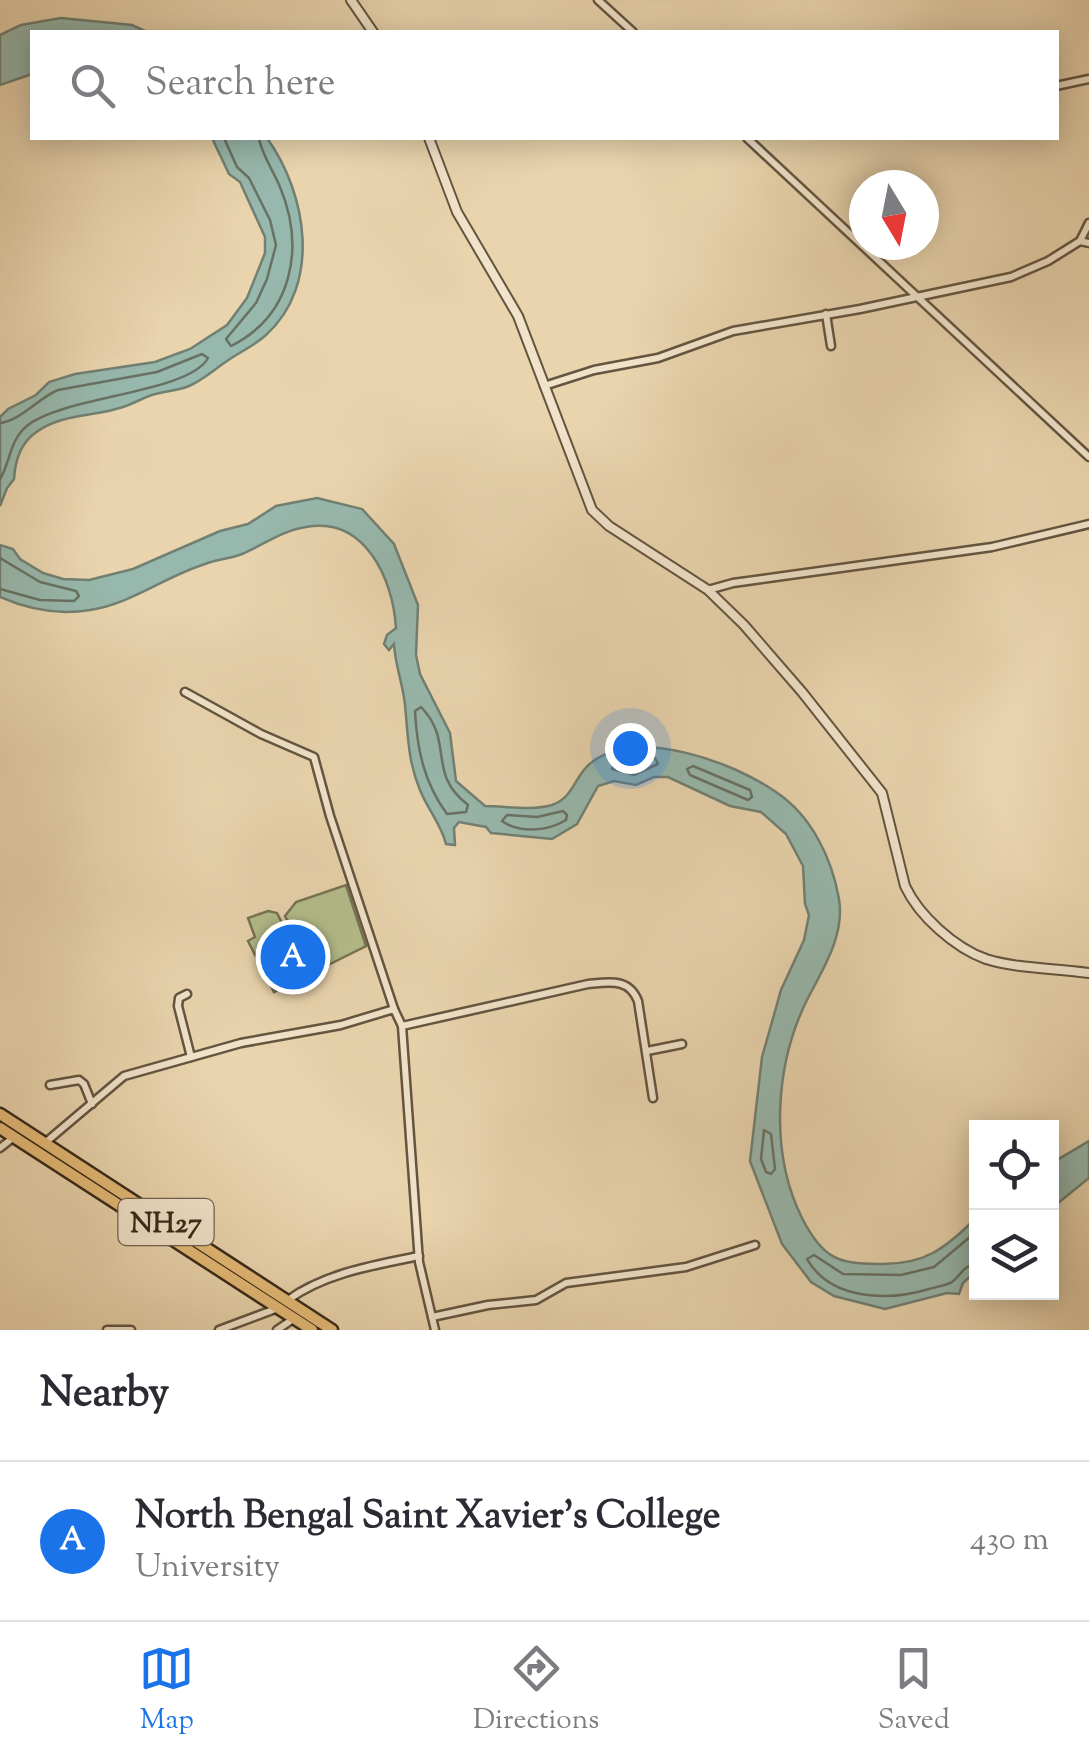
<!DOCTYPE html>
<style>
body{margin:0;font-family:"Sorts Mill Goudy",serif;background:#f2f2f3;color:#2b2b33}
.controls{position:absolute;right:30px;bottom:30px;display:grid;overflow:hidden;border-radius:0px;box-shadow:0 5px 25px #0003}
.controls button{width:90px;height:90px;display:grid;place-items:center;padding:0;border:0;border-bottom:2px solid #e1e1e2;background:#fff;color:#2b2b33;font:50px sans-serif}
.compass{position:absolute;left:849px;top:170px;width:90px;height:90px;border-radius:50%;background:#fff;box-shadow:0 5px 25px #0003;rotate:170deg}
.you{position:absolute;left:630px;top:748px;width:35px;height:35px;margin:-25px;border:8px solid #fff;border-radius:50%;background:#1a73e8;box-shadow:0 0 0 15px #1a73e833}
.badge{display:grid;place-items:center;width:65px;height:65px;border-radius:50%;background:#1a73e8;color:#fff;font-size:32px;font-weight:700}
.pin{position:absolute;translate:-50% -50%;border:5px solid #fff;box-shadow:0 2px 10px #0006}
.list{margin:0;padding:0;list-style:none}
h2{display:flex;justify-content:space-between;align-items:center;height:130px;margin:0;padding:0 40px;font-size:42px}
h2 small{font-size:32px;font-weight:400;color:#7c7c81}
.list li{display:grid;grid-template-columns:65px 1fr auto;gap:30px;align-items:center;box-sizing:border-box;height:160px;padding:0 40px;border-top:2px solid #e1e1e2}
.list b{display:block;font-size:38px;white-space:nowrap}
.list p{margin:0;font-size:32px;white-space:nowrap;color:#7c7c81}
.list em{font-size:32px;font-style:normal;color:#7c7c81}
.icon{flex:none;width:55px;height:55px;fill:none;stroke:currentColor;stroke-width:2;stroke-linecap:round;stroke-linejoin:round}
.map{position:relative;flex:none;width:1089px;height:1330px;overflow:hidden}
.search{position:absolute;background:#fff;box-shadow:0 5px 25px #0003;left:30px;right:30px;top:30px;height:110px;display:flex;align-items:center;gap:25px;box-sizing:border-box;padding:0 35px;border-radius:0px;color:#7c7c81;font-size:38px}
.sheet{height:290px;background:#fff}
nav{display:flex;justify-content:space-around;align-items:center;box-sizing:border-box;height:140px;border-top:2px solid #e1e1e2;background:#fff;font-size:28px;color:#7c7c81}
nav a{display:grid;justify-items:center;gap:5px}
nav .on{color:#1a73e8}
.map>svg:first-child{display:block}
</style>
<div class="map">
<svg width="1089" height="1330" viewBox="0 0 1089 1330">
<rect width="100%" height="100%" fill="#e9d4ad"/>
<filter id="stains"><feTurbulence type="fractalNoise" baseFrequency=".002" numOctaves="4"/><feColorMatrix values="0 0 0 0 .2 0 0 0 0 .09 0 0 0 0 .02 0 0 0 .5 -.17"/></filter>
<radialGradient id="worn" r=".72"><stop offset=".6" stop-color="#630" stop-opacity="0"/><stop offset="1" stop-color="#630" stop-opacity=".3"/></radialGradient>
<g fill="#b4bd8b" stroke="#767454" stroke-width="2.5">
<path d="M346,885L366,946L318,970L310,967L285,916L296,902Z"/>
<path d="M268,911L277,913L305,969L304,978L274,992L248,941L255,937L248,918Z"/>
</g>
<g fill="#97b8ad" stroke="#718073" stroke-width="2.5">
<path d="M61,18L132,25L147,32H32V74L0,85V35L21,25Z"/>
<path d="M212,138H267C307,194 322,284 266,335C255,345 240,352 227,361C215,369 203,380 189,386C177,391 164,391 152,395C142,398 133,404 123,407C94,417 62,413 35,433C20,444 15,462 14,479L7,488L0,506V417L8,409L36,395L49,382L75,374L155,362L190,349L227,325L247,298L265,253V237L240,182L229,174Z"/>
<path d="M317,498L362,509L394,544L418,605L416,655L420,674L450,733L456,781L485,806C506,806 531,811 552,805C575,797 574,775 592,762C638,727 733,762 776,792C812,816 832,859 839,899C845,935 823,969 808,998C775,1063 769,1152 802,1218C822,1257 836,1264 879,1264C924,1265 945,1249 976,1218V1271L963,1283L959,1294L947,1293L885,1309L834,1296L811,1282L782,1244L750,1161L762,1057L781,990L804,940L809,915L805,904L803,866L786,834L761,812L730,806L668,777H654L636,785L614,781L598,786L577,824L552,839L491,833L486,827L459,822L454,828L455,845L446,844C441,824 428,810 420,790C408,762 408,735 405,705C403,684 395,665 394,644L389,650L384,644L387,635L396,628C393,579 365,516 306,527C284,530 263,545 242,554C230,559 217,559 205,564C166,576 131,604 90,610C59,615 29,610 0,597V545L13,549L20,559L43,573L63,579L89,580L133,569L220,531L248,524L276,506Z"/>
<path d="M1089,1141V1178L1052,1208V1163Z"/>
</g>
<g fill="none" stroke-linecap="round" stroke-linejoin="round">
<g stroke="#687264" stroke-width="2.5">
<path d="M224,138L237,167L249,178L270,220L276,245L267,279L256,303L226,339L231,346C293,315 305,247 280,187C274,172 261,153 259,138"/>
<path d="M0,423C22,420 38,398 58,390L157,372L202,354L208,358C189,393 65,396 28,425C9,440 11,461 0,479"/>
<path d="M0,558L40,582L76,591L79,596L74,601L40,600L0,589"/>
<path d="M421,707C455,742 426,773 468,805L466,812L447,814C424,783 417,749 415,711Z"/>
<path d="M636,756L655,758L658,764L634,775L612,769L614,762Z"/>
<path d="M693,766L750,790L752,797L748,800L690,775L687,769Z"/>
<path d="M563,811L567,815L566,820C548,831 520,834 502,821L507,815L537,817Z"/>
<path d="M764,1130L771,1134L775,1169L771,1174L766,1172L761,1159Z"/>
<path d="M976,1232L934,1267L901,1275L843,1274L814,1255L807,1259C831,1301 889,1301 929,1289C935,1287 948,1285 952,1282C962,1275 962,1266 976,1264"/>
</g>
<g stroke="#645540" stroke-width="11">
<g id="minor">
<path d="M598,0L633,32"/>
<path d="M1056,86L1089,79"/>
<path d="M747,138L1089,457"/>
<path d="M1080,241L1089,223"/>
<path d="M826,314L831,346"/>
<path d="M544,386L594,370L658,358L733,331L860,309L1011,277L1048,261L1080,241L1089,243"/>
<path d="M708,590L733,583L992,547L1089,524"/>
<path d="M185,692L261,734L314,757L330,816L394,1009"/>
<path d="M187,994L179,998L178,1006L191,1057"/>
<path d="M402,1026L588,984C610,982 629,978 638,1001L653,1098"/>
<path d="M647,1051L682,1044"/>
<path d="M50,1085L79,1080L84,1084L92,1104"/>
<path d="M46,1142L124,1076L241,1043L341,1025L394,1009L402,1026L419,1262L435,1330"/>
<path d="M0,1148L14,1137"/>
<path d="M288,1300C325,1273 375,1265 419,1256"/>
<path d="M432,1317L488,1305L536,1300L566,1283L686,1267L755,1245"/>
<path d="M107,1330H131"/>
<path d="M219,1330L278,1308"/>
<path d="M277,1330L293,1319"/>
</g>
</g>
<g stroke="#645540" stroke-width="12">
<g id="tertiary">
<path d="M351,0L373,32"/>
<path d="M429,138L457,212L518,316L592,510L609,526L708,590L744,625L802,692L882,793L905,886C919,916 955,948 986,959C1018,969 1056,968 1089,973"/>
</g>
</g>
<g stroke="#382b1c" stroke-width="15">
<g id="trunk">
<path d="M0,1114L332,1330"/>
<path d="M0,1128L312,1330"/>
</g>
</g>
<use href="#minor" stroke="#f1e3ca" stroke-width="6"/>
<use href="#tertiary" stroke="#f1e3ca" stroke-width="8"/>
<use href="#trunk" stroke="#e4ba76" stroke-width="10"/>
</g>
<g text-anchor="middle" stroke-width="10" stroke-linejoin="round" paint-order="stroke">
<rect fill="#f1e3ca" stroke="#706250" stroke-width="2.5" x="118.5" y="1199" width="95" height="46" rx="8"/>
<g font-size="28" font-weight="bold" fill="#382b1c">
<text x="166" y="1232">NH27</text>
</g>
</g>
<rect width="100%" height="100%" filter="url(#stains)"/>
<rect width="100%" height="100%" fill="url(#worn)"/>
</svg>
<div class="controls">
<button><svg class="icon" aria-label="locate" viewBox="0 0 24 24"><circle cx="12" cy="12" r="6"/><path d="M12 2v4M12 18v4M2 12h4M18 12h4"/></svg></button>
<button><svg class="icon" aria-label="layers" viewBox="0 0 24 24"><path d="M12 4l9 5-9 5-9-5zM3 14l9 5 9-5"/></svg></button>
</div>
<svg class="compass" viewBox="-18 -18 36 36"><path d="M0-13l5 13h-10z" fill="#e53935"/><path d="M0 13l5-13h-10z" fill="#7c7c81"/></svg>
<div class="you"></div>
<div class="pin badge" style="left:293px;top:957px">A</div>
<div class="search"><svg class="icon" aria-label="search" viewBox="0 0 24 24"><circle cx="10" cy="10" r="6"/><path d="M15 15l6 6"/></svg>Search here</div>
</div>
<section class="sheet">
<h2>Nearby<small></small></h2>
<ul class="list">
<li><span class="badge">A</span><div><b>North Bengal Saint Xavier's College</b><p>University</p></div><em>430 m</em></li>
</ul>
</section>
<nav>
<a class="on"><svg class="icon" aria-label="map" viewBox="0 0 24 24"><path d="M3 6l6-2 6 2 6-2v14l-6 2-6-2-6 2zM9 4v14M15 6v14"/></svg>Map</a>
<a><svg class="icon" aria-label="directions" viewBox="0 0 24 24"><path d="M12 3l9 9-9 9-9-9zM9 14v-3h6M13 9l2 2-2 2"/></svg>Directions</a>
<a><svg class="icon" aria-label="saved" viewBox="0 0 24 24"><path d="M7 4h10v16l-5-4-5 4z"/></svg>Saved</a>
</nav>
